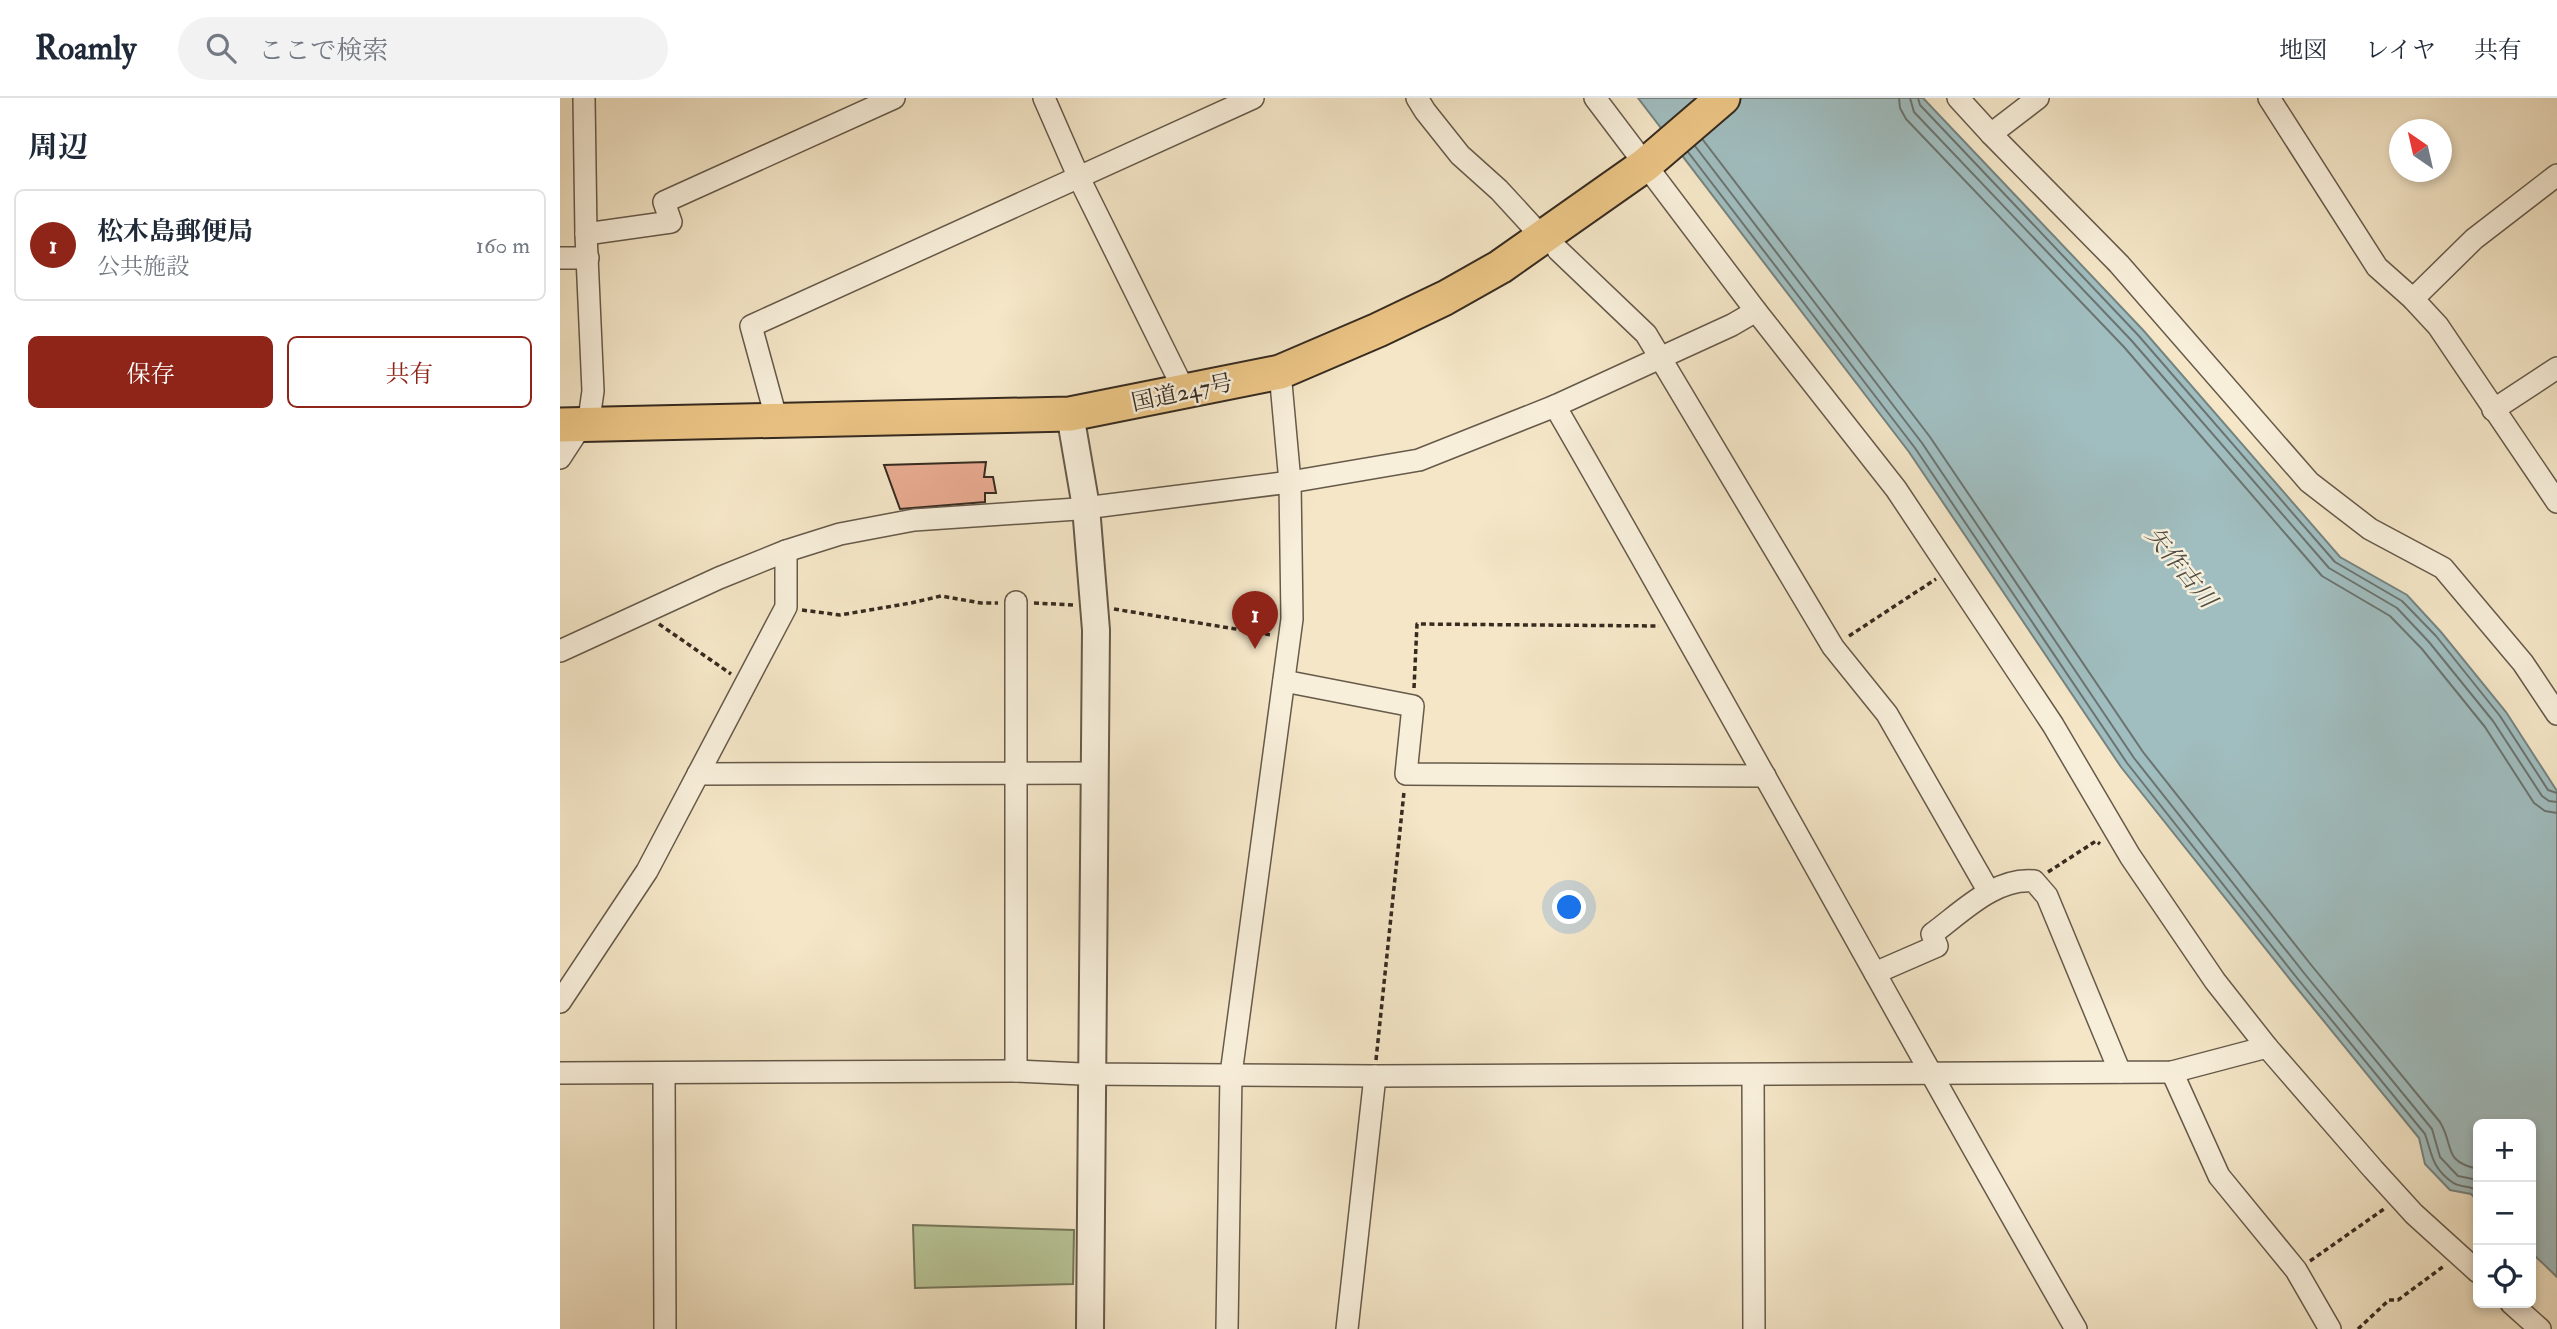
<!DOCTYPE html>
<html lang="ja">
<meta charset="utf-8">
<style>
body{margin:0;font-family:"IM FELL Double Pica","Noto Serif JP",serif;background:#f2f2f3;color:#1f2937}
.controls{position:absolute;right:21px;bottom:21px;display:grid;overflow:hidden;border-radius:10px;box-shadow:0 4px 10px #0003}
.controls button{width:63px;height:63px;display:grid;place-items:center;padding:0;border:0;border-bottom:2px solid #e0e1e3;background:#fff;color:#1f2937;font:35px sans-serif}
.compass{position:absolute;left:1829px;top:21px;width:63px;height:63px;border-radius:50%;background:#fff;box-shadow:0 4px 10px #0003;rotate:326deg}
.you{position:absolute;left:1010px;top:810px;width:24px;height:24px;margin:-18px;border:5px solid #fff;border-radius:50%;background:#1a73e8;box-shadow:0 0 0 10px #1a73e833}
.badge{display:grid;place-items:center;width:46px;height:46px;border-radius:50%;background:#8f2418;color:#fff;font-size:23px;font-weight:700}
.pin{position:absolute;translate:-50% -58px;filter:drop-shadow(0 2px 4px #0008)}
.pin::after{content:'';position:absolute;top:37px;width:24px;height:21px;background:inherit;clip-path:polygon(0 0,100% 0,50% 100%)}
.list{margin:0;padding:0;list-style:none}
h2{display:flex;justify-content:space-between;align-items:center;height:91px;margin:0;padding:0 28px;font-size:30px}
h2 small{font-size:23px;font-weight:400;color:#747a83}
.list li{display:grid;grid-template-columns:46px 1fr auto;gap:21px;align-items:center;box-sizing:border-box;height:112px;margin:0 14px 14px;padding:0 14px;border:2px solid #e0e1e3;border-radius:10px}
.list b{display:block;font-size:26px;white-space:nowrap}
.list p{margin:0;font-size:23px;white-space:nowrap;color:#747a83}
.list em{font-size:23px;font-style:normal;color:#747a83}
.actions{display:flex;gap:14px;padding:21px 28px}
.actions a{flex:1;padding:16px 0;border:2px solid #8f2418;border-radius:10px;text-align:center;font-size:24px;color:#8f2418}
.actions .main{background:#8f2418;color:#fff}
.icon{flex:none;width:38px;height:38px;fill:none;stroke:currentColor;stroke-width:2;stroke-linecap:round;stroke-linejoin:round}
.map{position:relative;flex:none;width:1997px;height:1231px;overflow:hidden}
header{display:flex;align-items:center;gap:42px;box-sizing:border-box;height:98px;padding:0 35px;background:#fff;border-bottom:2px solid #e0e1e3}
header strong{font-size:33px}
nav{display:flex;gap:38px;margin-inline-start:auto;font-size:24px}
.search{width:490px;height:63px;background:#f2f2f3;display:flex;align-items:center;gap:18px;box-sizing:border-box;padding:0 24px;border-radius:38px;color:#747a83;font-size:26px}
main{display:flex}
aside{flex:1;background:#fff}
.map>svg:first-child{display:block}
</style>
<header>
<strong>Roamly</strong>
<div class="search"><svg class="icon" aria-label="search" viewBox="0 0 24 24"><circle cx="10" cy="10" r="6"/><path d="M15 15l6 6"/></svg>ここで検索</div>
<nav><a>地図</a><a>レイヤ</a><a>共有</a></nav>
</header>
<main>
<aside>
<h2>周辺<small></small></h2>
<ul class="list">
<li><span class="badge">1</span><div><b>松木島郵便局</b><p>公共施設</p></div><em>160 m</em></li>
</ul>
<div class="actions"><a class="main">保存</a><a>共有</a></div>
</aside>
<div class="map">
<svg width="1997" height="1231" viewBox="0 0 1997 1231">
<rect width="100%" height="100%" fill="#f4e6c7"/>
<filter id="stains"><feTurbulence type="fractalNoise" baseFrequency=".00286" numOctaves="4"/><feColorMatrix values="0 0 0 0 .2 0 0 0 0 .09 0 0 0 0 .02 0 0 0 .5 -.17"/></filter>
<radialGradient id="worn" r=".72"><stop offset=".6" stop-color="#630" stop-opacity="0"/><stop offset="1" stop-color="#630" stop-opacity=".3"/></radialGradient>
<path fill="#b8c698" stroke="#77785c" stroke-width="2" d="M353,1127L514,1132L513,1186L355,1190Z"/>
<path fill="#a0bdbf" stroke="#76837f" stroke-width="2" d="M1078,0H1363L1583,232L1780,459L1847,497L1881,534L1946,614L1997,693V1179L1971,1154V1026H1918V1103L1911,1096L1890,1092L1865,1066L1859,1040L1732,884L1561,669L1349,354Z"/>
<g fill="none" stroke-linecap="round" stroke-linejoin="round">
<g stroke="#6b7470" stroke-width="2">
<path d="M1339,0L1340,10L1346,21L1564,249L1762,478L1830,518L1862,551L1925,629L1974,705L1985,713L1997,715"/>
<path d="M1350,0L1354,14L1571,242L1769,470L1837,510L1869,544L1933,623L1982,698L1989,703L1997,704"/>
<path d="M1358,0L1360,7L1578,237L1775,464L1842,503L1876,538L1940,618L1988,692L1997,695"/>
<path d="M1143,42L1370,339L1583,654L1752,868L1880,1024C1895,1049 1882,1063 1918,1071"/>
<path d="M1135,48L1362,345L1574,660L1744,875L1872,1031L1880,1059L1898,1078L1918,1082"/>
<path d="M1128,54L1355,350L1567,665L1737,880L1865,1036C1872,1056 1872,1070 1892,1084C1899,1090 1910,1087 1918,1093"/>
</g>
</g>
<path fill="#e9ab91" stroke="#362b20" stroke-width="2" d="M426,364L424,379H433L436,395H425V404L340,411L324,367Z"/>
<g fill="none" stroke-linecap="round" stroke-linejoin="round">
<g stroke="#665a4a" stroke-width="24">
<g id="minor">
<path d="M484,0L519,80L625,294"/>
<path d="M857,0L865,13L900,57L939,92L973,129"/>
<path d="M1035,0L1196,213L1336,391L1493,627L1570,758L1655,883L1707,949L1813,1071L1854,1116L1918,1174"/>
<path d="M1398,0L1431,36L1559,166L1749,384L1810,431L1883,470L1963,565L1997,616"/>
<path d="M1709,0L1817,169L1853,201L1878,228L1997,404"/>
<path d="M1431,36L1478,0"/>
<path d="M26,136L111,124L104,104L334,0"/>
<path d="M998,152L1086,236L1273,549L1327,616L1429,794"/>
<path d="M0,160H28"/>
<path d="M1853,201L1914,141L1997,77"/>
<path d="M995,308C1172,614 1340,925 1516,1231"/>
<path d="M1933,312L1997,270"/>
<path d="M217,323L191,228L693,0"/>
<path d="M0,360L30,314L33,293L26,136L24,0"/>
<path d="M0,553L159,480L226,453L280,436L354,422L517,411L730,384L859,362L995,308L1172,227L1196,213"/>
<path d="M724,583L853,608L846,676L1205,678"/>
<path d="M138,676L535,675"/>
<path d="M1315,875L1377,848L1372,836C1401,815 1435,779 1474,783L1487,798L1560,974"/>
<path d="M0,904L87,773L226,509V453"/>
<path d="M456,973V504"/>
<path d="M1612,974L1659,1078L1736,1172L1770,1231"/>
<path d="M0,975L456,973L522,976L815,978L1612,974L1707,949"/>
<path d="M104,976L105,1231"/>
<path d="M1193,977L1194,1231"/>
<path d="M1951,1205L1980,1231"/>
<path d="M667,1231L671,976L732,521L730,384L720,274"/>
<path d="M787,1231L815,978"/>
</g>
</g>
<g stroke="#665a4a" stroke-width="30">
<path id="tertiary" d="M510,316L526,409L536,532L530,1231"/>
</g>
<g stroke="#362b20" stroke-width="37">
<path id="trunk" d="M0,327L510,316L720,274L818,232L885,200L940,169L1085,67L1163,0"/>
</g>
<g stroke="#362b20" stroke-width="3.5" stroke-dasharray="5 3.5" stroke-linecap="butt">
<path d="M474,505L515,507"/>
<path d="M554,511L712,537"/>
<path d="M242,512L280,517L351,505L381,498L421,505H438"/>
<path d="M99,526L171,576"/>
<path d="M1289,538L1376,481"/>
<path d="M854,590L857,526L1099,528"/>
<path d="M1488,774L1536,743L1540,746"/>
<path d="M816,962L844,694"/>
<path d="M1750,1163L1824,1111"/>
<path d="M1798,1231L1829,1202H1838L1884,1168"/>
</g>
<use href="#minor" stroke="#f8efdb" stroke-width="21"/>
<use href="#tertiary" stroke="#f8efdb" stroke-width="26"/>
<use href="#trunk" stroke="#eac384" stroke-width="33"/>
</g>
<g text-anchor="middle" stroke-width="5" stroke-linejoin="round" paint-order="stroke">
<g font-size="23" fill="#362b20" stroke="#f8efdb">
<text transform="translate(622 294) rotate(-12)" y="8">国道247号</text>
</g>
<g font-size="24" font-style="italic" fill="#505048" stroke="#f8efdb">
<text transform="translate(1621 469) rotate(51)" y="8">矢作古川</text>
</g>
</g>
<rect width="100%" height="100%" filter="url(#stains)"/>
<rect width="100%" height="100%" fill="url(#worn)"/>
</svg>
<div class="controls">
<button>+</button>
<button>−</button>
<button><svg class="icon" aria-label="locate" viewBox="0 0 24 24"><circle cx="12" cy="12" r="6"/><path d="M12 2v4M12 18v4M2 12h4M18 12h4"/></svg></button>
</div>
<svg class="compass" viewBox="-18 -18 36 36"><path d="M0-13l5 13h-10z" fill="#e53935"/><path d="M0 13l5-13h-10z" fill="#747a83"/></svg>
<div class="you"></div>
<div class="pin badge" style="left:695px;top:551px">1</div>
</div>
</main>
